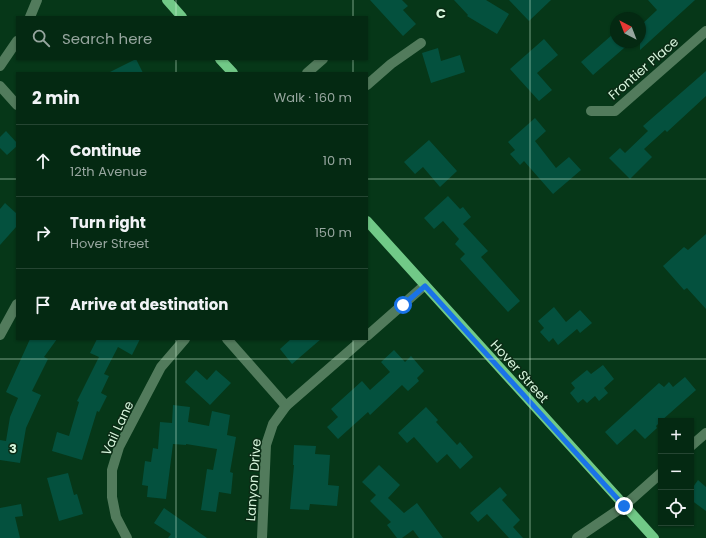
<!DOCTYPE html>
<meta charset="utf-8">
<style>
body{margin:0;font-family:Poppins,sans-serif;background:#123520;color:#f1f3f6}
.controls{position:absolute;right:12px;bottom:12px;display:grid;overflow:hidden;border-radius:0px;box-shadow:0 1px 3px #0004}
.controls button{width:36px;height:36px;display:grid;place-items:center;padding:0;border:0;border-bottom:1px solid #254532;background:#042912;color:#f1f3f6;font:20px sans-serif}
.compass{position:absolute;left:610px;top:12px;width:36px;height:36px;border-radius:50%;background:#042912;box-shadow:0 1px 3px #0004;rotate:318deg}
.stop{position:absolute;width:12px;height:12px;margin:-9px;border:3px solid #1a73e8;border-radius:50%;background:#fff}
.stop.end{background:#1a73e8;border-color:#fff;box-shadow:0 1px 4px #0008}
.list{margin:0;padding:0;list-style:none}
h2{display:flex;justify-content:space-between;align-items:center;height:52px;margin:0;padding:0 16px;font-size:17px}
h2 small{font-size:13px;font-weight:400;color:#97a69f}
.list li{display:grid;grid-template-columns:26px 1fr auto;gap:12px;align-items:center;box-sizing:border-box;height:72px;padding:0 16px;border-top:1px solid #254532}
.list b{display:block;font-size:15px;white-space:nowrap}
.list p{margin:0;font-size:13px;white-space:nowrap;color:#97a69f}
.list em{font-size:13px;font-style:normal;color:#97a69f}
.icon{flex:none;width:22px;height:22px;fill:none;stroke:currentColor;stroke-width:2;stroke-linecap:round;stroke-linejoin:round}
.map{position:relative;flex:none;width:706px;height:538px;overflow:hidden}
.search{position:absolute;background:#042912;box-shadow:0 1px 3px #0004;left:16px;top:16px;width:352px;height:44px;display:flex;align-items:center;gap:10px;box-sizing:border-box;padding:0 14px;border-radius:0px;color:#97a69f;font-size:15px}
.panel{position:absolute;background:#042912;box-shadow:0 1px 3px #0004;left:16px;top:72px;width:352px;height:268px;border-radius:0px}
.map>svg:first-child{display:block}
</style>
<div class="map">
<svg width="706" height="538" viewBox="0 0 706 538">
<rect width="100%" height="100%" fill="#063718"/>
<g fill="#04513e">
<path d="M370,0H402L408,6L403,10L416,24L403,36Z"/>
<path d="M454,0H486L509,14L497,34L467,16L468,15Z"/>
<path d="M509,0H551L529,21Z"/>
<path d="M648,0H695L640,50V26L657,10Z"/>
<path d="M612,35L616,40V42H631L593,75L581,62Z"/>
<path d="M544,39L558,55L537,73L552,90L539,101L510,69Z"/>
<path d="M438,48L441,61L460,55L465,72L431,83L422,53Z"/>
<path d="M136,59L143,73H108Z"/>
<path d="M706,71V96L667,132L665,130L644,149L652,157L630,179L609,158L620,148L625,153L648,131L643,126Z"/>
<path d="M535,118L546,131L535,141L556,168L569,157L581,170L553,194L524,161L520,165L510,154L515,150L508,142Z"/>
<path d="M6,131L17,143V146L7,155L0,148V137Z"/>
<path d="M429,140L457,171L440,187L423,167L415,174L404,162Z"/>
<path d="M448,196L460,209L463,207L471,217L463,224L488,251L481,257L520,301L508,312L460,259L465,254L455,244L459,239L443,221L434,229L424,218Z"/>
<path d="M5,203L17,214V226L0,245V209Z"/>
<path d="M706,234V309L687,288L684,290L663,266L684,247L688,250Z"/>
<path d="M554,307L566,322L580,310L592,323L580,333L577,329L558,345L553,338L549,342L540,332L544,328L538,321Z"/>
<path d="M30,339H57L44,357L48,359L32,391L41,395L26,428L20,463L0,460V440L6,441L10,417L18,398L6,392Z"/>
<path d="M97,339H140L132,355L118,347L104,374L109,376L101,393L107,396L99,412L97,411L82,460L52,451L57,432L69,436L79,402L77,401L99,357L90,353Z"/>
<path d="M291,339H321L292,364L280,349Z"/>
<path d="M394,350L405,362L411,356L424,371L417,378L419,381L408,391L402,385L370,415L368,412L338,439L327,427L338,417L331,409L362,381L370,390L390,372L381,362Z"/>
<path d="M603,365L614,379L604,388L608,393L599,401L595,396L587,403L583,399L578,403L570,393L575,388L571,383L587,370L591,374Z"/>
<path d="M196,370L207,380L216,370L231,383L210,405L185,382Z"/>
<path d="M685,377L696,390L661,421L656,426L657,428L645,439L635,429L617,445L605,432L659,383L664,387L669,382L673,387Z"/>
<path d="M173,405L190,407L188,422L209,426L212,411L230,415L227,435L236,437L230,472L233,473L231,494L219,492L216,512L201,510L207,469L213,470L217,449L186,444V445L173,444L166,499L147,497L148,486L142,485L145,461L151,462L153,448L158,449L160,422L172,423Z"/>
<path d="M426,407L438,420L436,422L457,445L460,442L473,457L460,469L447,454L437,463L414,437L407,443L398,433Z"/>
<path d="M294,445L316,446L315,454L330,455L328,485L339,486L337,506L310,504L309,510L290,509L294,465H293Z"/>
<path d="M379,465L400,485L388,498L404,513L417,503L443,538H419L413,530L402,538H397L387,525L391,522L370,501L376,495L362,482Z"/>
<path d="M68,473L74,495L77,494L83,514L59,521L47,478Z"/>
<path d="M698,480L706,487V511L691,500V490Z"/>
<path d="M500,487L507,495L502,500L520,520L513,527L523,538H509L487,514L478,522L470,513Z"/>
<path d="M21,504L23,516L15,517L20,538H0V508Z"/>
<path d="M164,508L207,538H168L171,534L154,523Z"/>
</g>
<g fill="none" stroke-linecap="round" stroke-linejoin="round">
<g stroke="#527b5c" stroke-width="10">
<path d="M30,17L37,0"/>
<path d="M0,66L17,41"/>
<path d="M307,73L323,59"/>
<path d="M367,85L391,64L421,43"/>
<path d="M0,86L17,105"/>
<path d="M591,111H615L706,31"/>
<path d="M0,335L17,304"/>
<path d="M367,336L425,285"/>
<path d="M227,339L286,406"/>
<path d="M691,446L706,433"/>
<path d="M127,538L116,517L112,497V470L119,447L161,367L185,339"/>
<path d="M262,538L266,445L273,424L286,406L363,339"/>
<path d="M577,538L624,506L661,473"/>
</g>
<g stroke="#71c987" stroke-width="10">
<path d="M167,0L182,17"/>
<path d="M220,59L233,73"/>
<path d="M367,221L654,538"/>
</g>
</g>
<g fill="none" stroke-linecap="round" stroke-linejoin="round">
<path stroke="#1a73e8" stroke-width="5" d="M403,305L425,286L624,506"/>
</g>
<path fill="none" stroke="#d6f5dc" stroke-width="1" stroke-opacity="0.55" d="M176,0V17M353,0V17M530,0V538M176,59V73M353,59V73M0,179H17M367,179H706M176,339V538M353,339V538M0,359H706"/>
<g text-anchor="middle" stroke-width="3" stroke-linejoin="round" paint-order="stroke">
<g font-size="13" fill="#d6f5dc" stroke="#0b2b15">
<text transform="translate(643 68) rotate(-41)" y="5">Frontier Place</text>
<text transform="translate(520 371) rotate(48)" y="5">Hover Street</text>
<text transform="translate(117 428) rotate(-65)" y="5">Vail Lane</text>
<text transform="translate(253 480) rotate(-86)" y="5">Lanyon Drive</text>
</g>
</g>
<g font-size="13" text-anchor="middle" font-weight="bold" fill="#d6f5dc" stroke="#0b2b15" stroke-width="3" stroke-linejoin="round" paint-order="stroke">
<text x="441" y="18">C</text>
<text x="13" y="453">3</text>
</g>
</svg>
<div class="controls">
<button>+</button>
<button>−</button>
<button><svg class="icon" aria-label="locate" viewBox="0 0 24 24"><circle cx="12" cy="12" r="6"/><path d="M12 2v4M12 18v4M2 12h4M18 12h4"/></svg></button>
</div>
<svg class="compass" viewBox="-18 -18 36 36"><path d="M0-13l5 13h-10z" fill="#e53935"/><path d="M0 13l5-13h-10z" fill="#97a69f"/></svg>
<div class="stop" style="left:403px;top:305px"></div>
<div class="stop end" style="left:624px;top:506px"></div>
<div class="search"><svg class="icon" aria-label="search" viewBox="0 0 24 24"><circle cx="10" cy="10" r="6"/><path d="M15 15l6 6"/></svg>Search here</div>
<section class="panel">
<h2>2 min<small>Walk · 160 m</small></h2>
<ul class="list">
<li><svg class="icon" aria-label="ahead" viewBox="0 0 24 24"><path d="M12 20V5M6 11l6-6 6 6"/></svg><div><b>Continue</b><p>12th Avenue</p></div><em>10 m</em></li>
<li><svg class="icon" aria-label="right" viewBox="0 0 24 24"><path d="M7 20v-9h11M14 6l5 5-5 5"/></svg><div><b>Turn right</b><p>Hover Street</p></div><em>150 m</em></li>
<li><svg class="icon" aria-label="arrive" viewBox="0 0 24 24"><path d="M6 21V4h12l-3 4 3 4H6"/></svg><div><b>Arrive at destination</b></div></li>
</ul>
</section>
</div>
